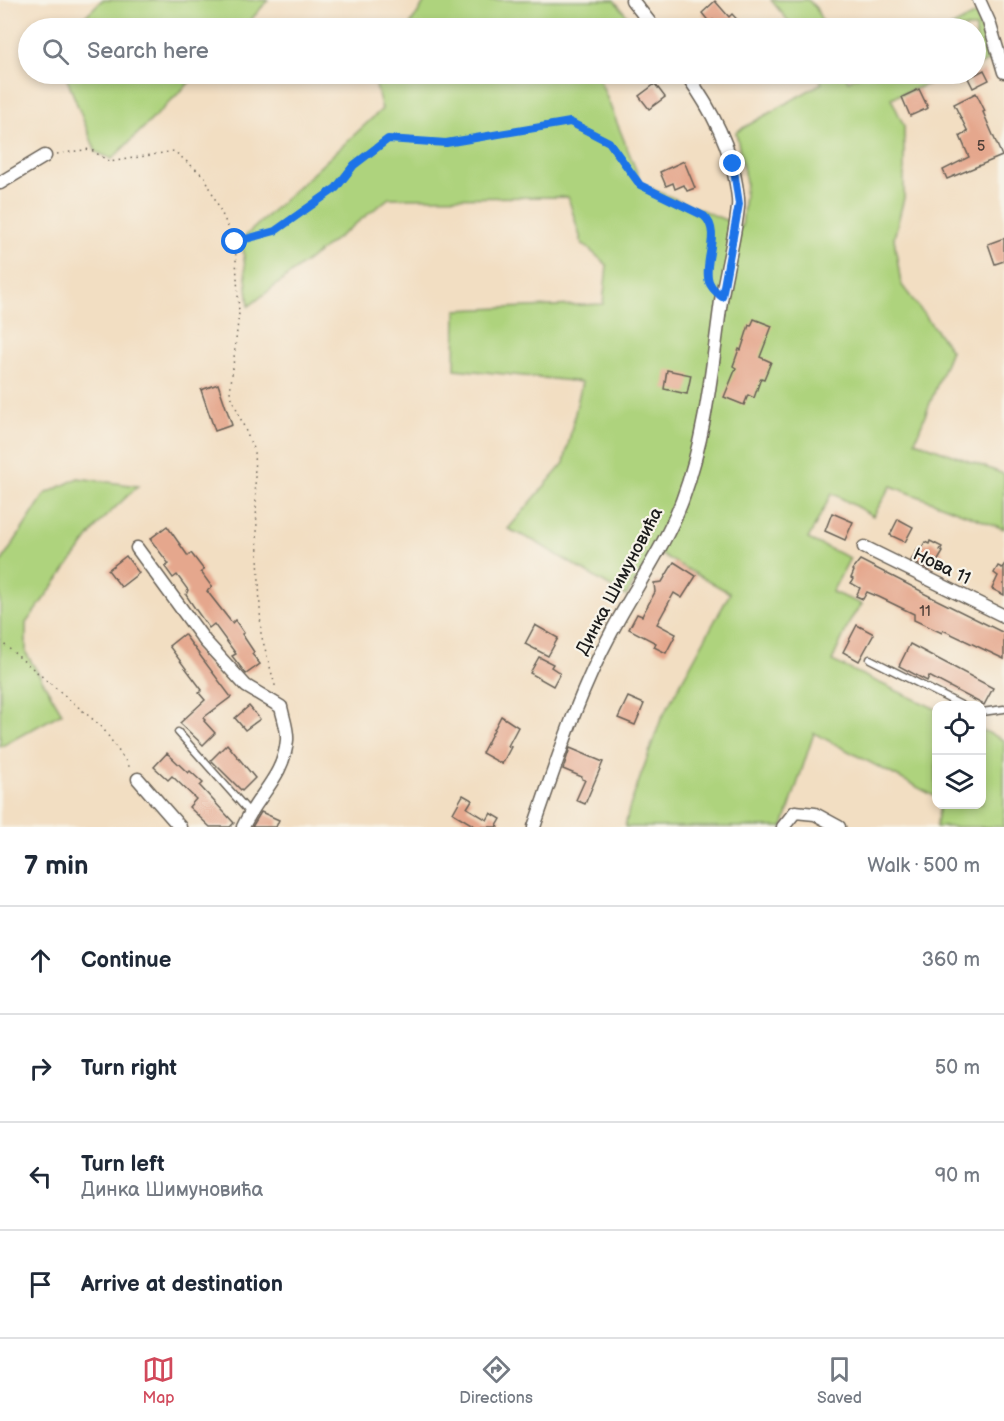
<!DOCTYPE html>
<meta charset="utf-8">
<style>
body{margin:0;font-family:"Balsamiq Sans",sans-serif;background:#f6f6f7;color:#1f2937}
.controls{position:absolute;right:18px;bottom:18px;display:grid;overflow:hidden;border-radius:12px;box-shadow:0 3px 9px #0003}
.controls button{width:54px;height:54px;display:grid;place-items:center;padding:0;border:0;border-bottom:2px solid #e0e1e3;background:#fff;color:#1f2937;font:30px sans-serif}
.stop{position:absolute;width:18px;height:18px;margin:-14px;border:4px solid #1a73e8;border-radius:50%;background:#fff}
.stop.end{background:#1a73e8;border-color:#fff;box-shadow:0 2px 6px #0008}
.list{margin:0;padding:0;list-style:none}
h2{display:flex;justify-content:space-between;align-items:center;height:78px;margin:0;padding:0 24px;font-size:26px}
h2 small{font-size:20px;font-weight:400;color:#747a83}
.list li{display:grid;grid-template-columns:39px 1fr auto;gap:18px;align-items:center;box-sizing:border-box;height:108px;padding:0 24px;border-top:2px solid #e0e1e3}
.list b{display:block;font-size:22px;white-space:nowrap}
.list p{margin:0;font-size:20px;white-space:nowrap;color:#747a83}
.list em{font-size:20px;font-style:normal;color:#747a83}
.icon{flex:none;width:33px;height:33px;fill:none;stroke:currentColor;stroke-width:2;stroke-linecap:round;stroke-linejoin:round}
.map{position:relative;flex:none;width:1004px;height:827px;overflow:hidden}
.search{position:absolute;background:#fff;box-shadow:0 3px 9px #0003;left:18px;right:18px;top:18px;height:66px;display:flex;align-items:center;gap:15px;box-sizing:border-box;padding:0 21px;border-radius:33px;color:#747a83;font-size:22px}
.sheet{height:510px;background:#fff}
nav{display:flex;justify-content:space-around;align-items:center;box-sizing:border-box;height:84px;border-top:2px solid #e0e1e3;background:#fff;font-size:16px;color:#747a83}
nav a{display:grid;justify-items:center;gap:3px}
nav .on{color:#d1495b}
.map>svg:first-child{display:block}
</style>
<div class="map">
<svg width="1004" height="827" viewBox="0 0 1004 827">
<rect width="100%" height="100%" fill="#f7f3e8"/>
<filter id="ink" filterUnits="userSpaceOnUse"><feTurbulence type="fractalNoise" baseFrequency=".0167" numOctaves="2"/><feDisplacementMap in="SourceGraphic" scale="12" xChannelSelector="R" yChannelSelector="G"/><feConvolveMatrix kernelMatrix="1 2 1 2 8 2 1 2 1" color-interpolation-filters="sRGB"/></filter>
<filter id="wash" filterUnits="userSpaceOnUse"><feTurbulence type="fractalNoise" baseFrequency=".008" numOctaves="4" result="noise"/><feDisplacementMap in="SourceGraphic" scale="24" xChannelSelector="R" yChannelSelector="G"/><feGaussianBlur stdDeviation="1.35" result="paint"/><feColorMatrix in="noise" values="0 0 0 0 0 0 0 0 0 0 0 0 0 0 0 0 0 1.4 0 .05"/><feComposite in="paint" operator="in"/></filter>
<g filter="url(#wash)">
<rect width="100%" height="100%" fill="#f2dec2"/>
<g fill="#aed37d" stroke="#65784c" stroke-width="1.5">
<path d="M102,0H268L244,28H73Z"/>
<path d="M426,0H614L637,28H408Z"/>
<path d="M771,0H808L816,8L825,28H794Z"/>
<path d="M976,14L991,60L976,66V28H949Z"/>
<path d="M65,74H198L112,159L96,152Z"/>
<path d="M377,74H607L599,78L642,185L742,227L746,182L736,132L822,83L817,74H845L848,81L862,74H954L891,98L904,126V198L894,238L901,284L951,350L915,441L1004,474V529L891,486L873,516L832,493L808,539L850,558L832,592L862,604L851,619L832,661L936,709V797L814,733L783,827H625L629,809L661,719L730,593L655,551L626,596L534,541L508,529L564,463L582,382L455,369L456,310L603,304L607,265L582,243L568,197L389,198L249,306L242,239L382,109L374,78Z"/>
<path d="M78,478L138,486L101,521L26,623V653L62,713L0,747V564L45,494Z"/>
<path d="M982,730L1004,740V827H936L940,805L982,804Z"/>
</g>
<g id="blocks">
<g fill="#e5a78d">
<path d="M715,1L729,17L732,14L745,28H722L713,20L710,23L702,13Z"/>
<path d="M984,70L989,80L973,88L968,78Z"/>
<path d="M655,84L665,97L649,109L639,96Z"/>
<path d="M919,89L928,108L910,116L902,97Z"/>
<path d="M976,93L985,111L983,112L1002,156L947,179L943,170L969,157L960,136L968,132L954,104Z"/>
<path d="M684,161L695,188L687,191L684,185L675,189L673,183L666,186L660,172Z"/>
<path d="M1004,238V261L995,264L988,244Z"/>
<path d="M754,319L772,326L760,357L771,362L764,379L761,378L754,398L748,395L744,405L724,397L736,368L733,366L739,349L741,350L749,325L751,326Z"/>
<path d="M667,370L691,375L687,394L664,389Z"/>
<path d="M218,384L232,425L215,431L201,390Z"/>
<path d="M832,513L853,522L845,540L825,531Z"/>
<path d="M898,519L913,527L905,542L890,535Z"/>
<path d="M167,526L188,556L191,553L204,570L201,572L212,587L207,591L232,623L235,620L244,633L242,634L254,652L252,654L260,664L246,674L232,656L236,654L214,624L209,628L196,610L186,595L188,590L177,575L173,578L165,567L169,564L150,539Z"/>
<path d="M930,541L942,547L940,550L943,552L937,562L934,561L930,570L911,561L918,548L921,549L925,542L929,544Z"/>
<path d="M126,556L139,573L121,587L108,570Z"/>
<path d="M860,560L921,591V592L1004,633V659L943,630L942,633L914,620V614L879,597L867,592L863,599L856,596L860,588L851,583L853,579L851,578L854,571L852,570Z"/>
<path d="M674,562L696,576L682,598L674,593L657,624L676,634L666,653L654,647L656,643L629,629L637,614L642,616L655,592L654,583L662,582Z"/>
<path d="M1004,565V595L992,589L998,576L994,573L998,566L1002,568Z"/>
<path d="M535,625L558,638L548,656L525,644Z"/>
<path d="M857,625L874,634L859,661L843,652Z"/>
<path d="M184,634L231,697L203,718L205,720L204,721L215,733L203,745L180,723L205,700L199,693L202,690L169,646Z"/>
<path d="M910,644L993,688L984,705L929,676L927,681L899,666Z"/>
<path d="M539,657L553,664L551,667L560,673L553,686L530,673Z"/>
<path d="M628,697L644,704L635,725L618,718Z"/>
<path d="M249,706L260,719L245,730L235,718Z"/>
<path d="M501,716L518,727L508,746L511,747L502,764L482,753Z"/>
<path d="M227,744L255,778L242,791L211,760Z"/>
<path d="M570,748L603,762L585,804L576,800L585,780L582,779V777L563,769Z"/>
<path d="M167,753L188,773L190,771L203,783L200,786L234,823L230,827H210L189,807L196,799L172,776L168,780L154,767Z"/>
<path d="M463,795L472,800L467,808L487,820L491,813L501,819L497,826L499,827H476L453,813Z"/>
<path d="M261,812L279,820L276,827H252Z"/>
</g>
</g>
</g>
<g filter="url(#ink)">
<use href="#blocks" fill-opacity="0" stroke="#676056" stroke-width="1.5"/>
<g fill="none" stroke-linecap="round" stroke-linejoin="round">
<g stroke="#676056" stroke-width="9">
<g id="lane">
<path d="M870,659L963,706"/>
<path d="M982,712L1004,709"/>
<path d="M178,732L250,813"/>
</g>
</g>
<g stroke="#676056" stroke-width="15">
<g id="street">
<path d="M632,0L654,28"/>
<path d="M979,0L989,22L1004,72"/>
<path d="M0,183L45,156"/>
<path d="M864,547L1004,616"/>
<path d="M137,548L205,641L246,686L281,707C283,717 288,730 287,740C284,777 258,794 243,827"/>
<path d="M138,779L180,827"/>
<path d="M534,827C557,761 578,694 611,633C634,589 664,548 682,501C706,436 712,368 721,301C726,269 735,238 738,207C739,199 737,191 736,184C730,143 710,107 686,74"/>
<path d="M783,827L795,812L815,814L839,827"/>
</g>
</g>
<g stroke="#676056" stroke-width="1.5" stroke-dasharray="1.5 4.5" stroke-linecap="butt">
<path d="M57,154L90,149L110,162L174,151L205,177L235,242L239,313L230,393L254,451L261,634L276,689"/>
<path d="M235,242L275,231L336,188L354,165L388,139L446,143L569,122L609,142L640,185L704,216C723,234 701,265 711,285"/>
<path d="M0,641L102,727L131,769"/>
</g>
<use href="#lane" stroke="#fff" stroke-width="6"/>
<use href="#street" stroke="#fff" stroke-width="12"/>
</g>
</g>
<g fill="none" stroke-linecap="round" stroke-linejoin="round" filter="url(#ink)">
<path stroke="#1a73e8" stroke-width="8" d="M235,242L275,231L336,188L354,165L388,139L446,143L570,122L609,142L640,185L704,216C721,231 705,258 708,277C708,285 716,292 722,297L739,204L733,164"/>
</g>
<g text-anchor="middle" stroke-width="4.5" stroke-linejoin="round" paint-order="stroke">
<g font-size="15" fill="#4e3f38">
<text x="981" y="151">5</text>
<text x="925" y="616">11</text>
</g>
<g font-size="18" fill="#1c1c1c" stroke="#f7f3e8">
<text transform="translate(942 566) rotate(26)" y="6">Нова 11</text>
<text transform="translate(619 581) rotate(-62)" y="6">Динка Шимуновића</text>
</g>
</g>
</svg>
<div class="controls">
<button><svg class="icon" aria-label="locate" viewBox="0 0 24 24"><circle cx="12" cy="12" r="6"/><path d="M12 2v4M12 18v4M2 12h4M18 12h4"/></svg></button>
<button><svg class="icon" aria-label="layers" viewBox="0 0 24 24"><path d="M12 4l9 5-9 5-9-5zM3 14l9 5 9-5"/></svg></button>
</div>
<div class="stop" style="left:235px;top:242px"></div>
<div class="stop end" style="left:733px;top:164px"></div>
<div class="search"><svg class="icon" aria-label="search" viewBox="0 0 24 24"><circle cx="10" cy="10" r="6"/><path d="M15 15l6 6"/></svg>Search here</div>
</div>
<section class="sheet">
<h2>7 min<small>Walk · 500 m</small></h2>
<ul class="list">
<li><svg class="icon" aria-label="ahead" viewBox="0 0 24 24"><path d="M12 20V5M6 11l6-6 6 6"/></svg><div><b>Continue</b></div><em>360 m</em></li>
<li><svg class="icon" aria-label="right" viewBox="0 0 24 24"><path d="M7 20v-9h11M14 6l5 5-5 5"/></svg><div><b>Turn right</b></div><em>50 m</em></li>
<li><svg class="icon" aria-label="left" viewBox="0 0 24 24"><path d="M17 20v-9H6M10 6l-5 5 5 5"/></svg><div><b>Turn left</b><p>Динка Шимуновића</p></div><em>90 m</em></li>
<li><svg class="icon" aria-label="arrive" viewBox="0 0 24 24"><path d="M6 21V4h12l-3 4 3 4H6"/></svg><div><b>Arrive at destination</b></div></li>
</ul>
</section>
<nav>
<a class="on"><svg class="icon" aria-label="map" viewBox="0 0 24 24"><path d="M3 6l6-2 6 2 6-2v14l-6 2-6-2-6 2zM9 4v14M15 6v14"/></svg>Map</a>
<a><svg class="icon" aria-label="directions" viewBox="0 0 24 24"><path d="M12 3l9 9-9 9-9-9zM9 14v-3h6M13 9l2 2-2 2"/></svg>Directions</a>
<a><svg class="icon" aria-label="saved" viewBox="0 0 24 24"><path d="M7 4h10v16l-5-4-5 4z"/></svg>Saved</a>
</nav>
